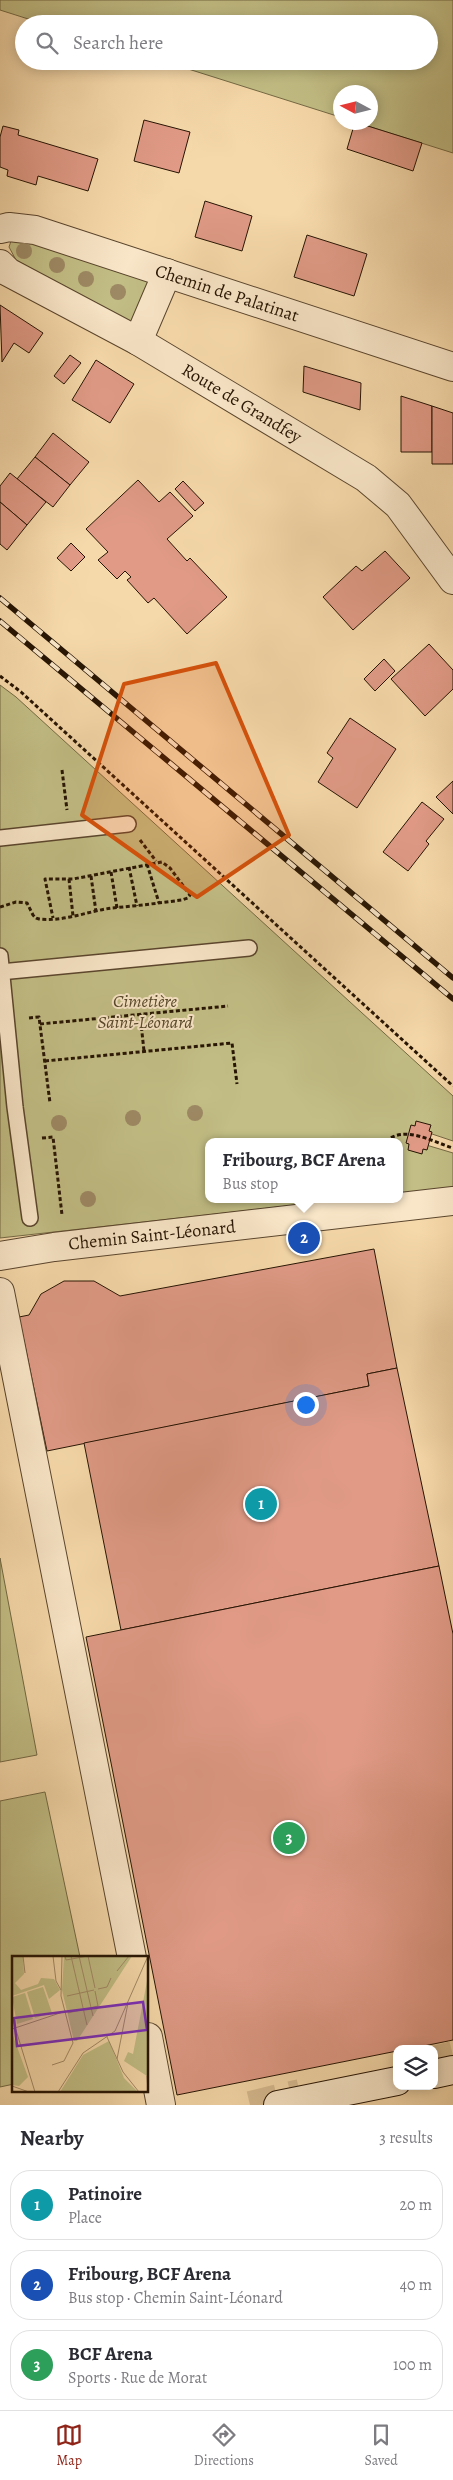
<!DOCTYPE html>
<meta charset="utf-8">
<style>
body{margin:0;font-family:Alegreya,serif;background:#f2f2f3;color:#2b2b33}
.controls{position:absolute;right:15px;bottom:15px;display:grid;overflow:hidden;border-radius:10px;box-shadow:0 2px 12px #0003}
.controls button{width:45px;height:45px;display:grid;place-items:center;padding:0;border:0;border-bottom:1px solid #e1e1e2;background:#fff;color:#2b2b33;font:25px sans-serif}
.compass{position:absolute;left:333px;top:85px;width:45px;height:45px;border-radius:50%;background:#fff;box-shadow:0 2px 12px #0003;rotate:277deg}
.you{position:absolute;left:305px;top:1404px;width:18px;height:18px;margin:-12px;border:4px solid #fff;border-radius:50%;background:#1a73e8;box-shadow:0 0 0 8px #1a73e833}
.badge{display:grid;place-items:center;width:32px;height:32px;border-radius:50%;background:#8f2418;color:#fff;font-size:16px;font-weight:700}
.pin{position:absolute;translate:-50% -50%;border:2px solid #fff;box-shadow:0 1px 5px #0006}
.popup{position:absolute;left:205px;top:1138px;width:198px;height:65px;box-sizing:border-box;display:grid;place-content:center;border-radius:10px;background:#fff;filter:drop-shadow(0 1px 4px #0005);font-size:16px;white-space:nowrap;color:#7c7c81}
.popup b{font-size:19px;color:#2b2b33}
.popup::after{content:'';position:absolute;left:50%;top:100%;margin-left:-10px;border:10px solid transparent;border-top-color:#fff}
.list{margin:0;padding:0;list-style:none}
h2{display:flex;justify-content:space-between;align-items:center;height:65px;margin:0;padding:0 20px;font-size:21px}
h2 small{font-size:16px;font-weight:400;color:#7c7c81}
.list li{display:grid;grid-template-columns:32px 1fr auto;gap:15px;align-items:center;box-sizing:border-box;height:70px;margin:0 10px 10px;padding:0 10px;border:1px solid #e1e1e2;border-radius:20px}
.list b{display:block;font-size:19px;white-space:nowrap}
.list p{margin:0;font-size:16px;white-space:nowrap;color:#7c7c81}
.list em{font-size:16px;font-style:normal;color:#7c7c81}
.icon{flex:none;width:28px;height:28px;fill:none;stroke:currentColor;stroke-width:2;stroke-linecap:round;stroke-linejoin:round}
.map{position:relative;flex:none;width:453px;height:2105px;overflow:hidden}
.search{position:absolute;background:#fff;box-shadow:0 2px 12px #0003;left:15px;right:15px;top:15px;height:55px;display:flex;align-items:center;gap:12px;box-sizing:border-box;padding:0 18px;border-radius:28px;color:#7c7c81;font-size:19px}
.sheet{height:305px;background:#fff}
nav{display:flex;justify-content:space-around;align-items:center;box-sizing:border-box;height:70px;border-top:1px solid #e1e1e2;background:#fff;font-size:14px;color:#7c7c81}
nav a{display:grid;justify-items:center;gap:2px}
nav .on{color:#8f2418}
.map>svg:first-child{display:block}
</style>
<div class="map">
<svg width="453" height="2105" viewBox="0 0 453 2105">
<rect width="100%" height="100%" fill="#f6d9aa"/>
<filter id="stains"><feTurbulence type="fractalNoise" baseFrequency=".004" numOctaves="4"/><feColorMatrix values="0 0 0 0 .2 0 0 0 0 .09 0 0 0 0 .02 0 0 0 .5 -.17"/></filter>
<radialGradient id="worn" r=".72"><stop offset=".6" stop-color="#630" stop-opacity="0"/><stop offset="1" stop-color="#630" stop-opacity=".3"/></radialGradient>
<g fill="#c2be85" stroke="#746944">
<path d="M0,0H453V153L358,123L370,122V92H340V117L163,61H429V24H44L0,10Z"/>
<path d="M19,239L148,278L151,290L131,325L16,260L9,247L11,241Z"/>
<path d="M0,685L16,697L453,1096V1141L426,1132L423,1144L453,1153V1188L399,1194V1142H209V1199H350L0,1238Z"/>
<path d="M0,1558L37,1755L0,1762Z"/>
<path d="M45,1792L80,1957L14,1958V2084L0,2087V1801Z"/>
</g>
<g fill="#e09a86" stroke="#261403">
<path d="M144,120L190,132L179,173L134,161Z"/>
<path d="M355,122L422,143L413,171L347,149Z"/>
<path d="M3,126L19,130L18,135L98,159L88,191L38,176L36,185L7,176L8,170L0,167V137Z"/>
<path d="M205,201L252,216L242,251L195,237Z"/>
<path d="M307,235L367,254L354,296L294,277Z"/>
<path d="M0,305L43,333L29,353L14,343L2,362Z"/>
<path d="M70,355L81,363L64,384L54,376Z"/>
<path d="M96,360L134,384L110,423L72,400Z"/>
<path d="M304,366L361,383L360,410L303,392Z"/>
<path d="M401,396L432,406V452H401Z"/>
<path d="M432,406L453,413V464H432Z"/>
<path d="M53,433L89,462L70,485L35,457Z"/>
<path d="M35,457L70,485L53,507L17,479Z"/>
<path d="M10,473L46,502L27,525L0,502V486Z"/>
<path d="M138,480L159,502L170,492L193,516L167,539L187,561L190,558L227,597L187,634L154,598L148,603L127,580L131,577L125,571L117,579L98,560L108,552L86,529Z"/>
<path d="M183,481L204,503L195,511L175,489Z"/>
<path d="M0,502L27,525L7,550L0,544Z"/>
<path d="M71,543L85,557L71,571L57,558Z"/>
<path d="M385,551L410,578L353,630L323,597L356,566L362,571Z"/>
<path d="M429,644L453,670V689L425,716L391,679Z"/>
<path d="M384,659L395,671L375,691L364,679Z"/>
<path d="M350,718L396,749L357,808L318,782L333,758L327,753Z"/>
<path d="M453,781V814L436,797Z"/>
<path d="M422,802L444,819L426,841L429,844L408,871L383,852Z"/>
<path d="M416,1121L431,1125L429,1131L432,1132L427,1150L423,1149L422,1154L408,1150L409,1144L406,1143L411,1125L415,1126Z"/>
<path d="M374,1249L397,1368L367,1374L369,1386L47,1451L19,1317L29,1315L41,1294L64,1281H94L120,1296Z"/>
<path d="M397,1368L439,1566L121,1630L84,1443L369,1386L367,1374Z"/>
<path d="M439,1566L453,1634V2040L409,2049H397V2051L177,2095L86,1637Z"/>
</g>
<g fill="none" stroke-linecap="round" stroke-linejoin="round">
<g stroke="#d7bb91" stroke-width="28" stroke-dasharray="28 14" stroke-linecap="butt">
<path d="M434,2060L453,2055"/>
<path d="M250,2105L300,2093"/>
</g>
<g stroke="#5a452d" stroke-width="18">
<g id="lane">
<path d="M0,838L128,824"/>
<path d="M0,956L15,1107L30,1218"/>
<path d="M0,972L249,948"/>
</g>
</g>
<g stroke="#5a452d" stroke-width="30">
<g id="street">
<path d="M0,229L9,227L35,230L453,367"/>
<path d="M0,264L8,272L138,341L366,478L398,505L453,580"/>
<path d="M138,341L167,273"/>
<path d="M0,1256L54,1247L453,1201"/>
<path d="M0,1292L132,1958"/>
<path d="M148,2037L161,2105"/>
</g>
</g>
<g stroke="#261403" stroke-width="30">
<g id="secondary">
<path d="M434,2074L453,2070"/>
<path d="M278,2105L397,2081"/>
</g>
</g>
<g stroke="#261403" stroke-width="3" stroke-dasharray="4 2.5" stroke-linecap="butt">
<path d="M0,676L21,692L453,1086"/>
<path d="M62,770L67,810"/>
<path d="M140,840L156,861"/>
<path d="M147,864L159,903"/>
<path d="M129,867L137,906"/>
<path d="M111,872L117,908"/>
<path d="M91,876L96,912"/>
<path d="M69,879L73,916"/>
<path d="M0,907L16,902L27,903L33,915C36,918 35,918 39,919C63,922 89,911 112,908C136,906 159,903 182,900L188,898L190,895L170,868L162,862L73,879H45L53,918"/>
<path d="M140,1014L144,1051"/>
<path d="M29,1018L39,1017L50,1103"/>
<path d="M40,1024L228,1006"/>
<path d="M45,1061L232,1043L237,1084"/>
<path d="M42,1138L53,1137L62,1215"/>
<path d="M386,1142C403,1124 433,1142 453,1148"/>
</g>
<use href="#lane" stroke="#f9e6c8" stroke-width="15"/>
<use href="#street" stroke="#f9e6c8" stroke-width="28"/>
<use href="#secondary" stroke="#f9e6c8" stroke-width="28"/>
<g stroke="#261403" stroke-width="5.5">
<g id="rail">
<path d="M0,598L453,978"/>
<path d="M0,621L453,999"/>
</g>
</g>
<use href="#rail" stroke="#f9e6c8" stroke-width="4" stroke-dasharray="11" stroke-linecap="butt"/>
</g>
<g fill="#9d8964">
<circle cx="24" cy="251" r="8"/>
<circle cx="57" cy="265" r="8"/>
<circle cx="86" cy="279" r="8"/>
<circle cx="118" cy="292" r="8"/>
<circle cx="195" cy="1113" r="8"/>
<circle cx="133" cy="1118" r="8"/>
<circle cx="59" cy="1123" r="8"/>
<circle cx="88" cy="1199" r="8"/>
</g>
<path fill="#d5520b" fill-opacity="0.2" stroke="#d5520b" stroke-width="4" stroke-linejoin="round" d="M216,663L289,835L197,897L82,815L124,684Z"/>
<g text-anchor="middle" stroke-width="4" stroke-linejoin="round" paint-order="stroke">
<g font-size="18" fill="#261403" stroke="#f9e6c8">
<text transform="translate(227 293) rotate(18)" y="6">Chemin de Palatinat</text>
<text transform="translate(242 403) rotate(31)" y="6">Route de Grandfey</text>
<text transform="translate(152 1235) rotate(-6)" y="6">Chemin Saint-Léonard</text>
</g>
<g font-size="18" font-style="italic" fill="#55472a" stroke="#f9e6c8">
<text x="145" y="1007">Cimetière<tspan x="145" dy="21">Saint-Léonard</tspan></text>
</g>
</g>
<g transform="translate(12 1956)">
<rect width="136" height="136" fill="#f6d9aa"/>
<path d="M0,0H11L12,18L3,27L9,34L26,28L29,22L42,23L48,34L37,43L32,29L0,40ZM52,0H120L65,85H62L50,34ZM136,20V135L135,120L112,105L116,96L121,98ZM31,31L40,57L23,62L15,36ZM13,37L21,63L5,68L0,41ZM0,77L16,121L7,130L0,129ZM97,85L112,122L126,136H48L71,99Z" fill="#c2be85"/>
<path fill="none" stroke="#a38a67" stroke-width="1" d="M11,0L13,17M41,0L44,25L49,34M53,0L54,4L76,0M59,0L75,69M67,0L81,60M76,0L83,32M105,15L117,0M86,33L95,31L99,22M55,40L82,34M56,57L86,50L83,35M0,61L23,136M0,73L54,55M95,81L111,116L127,136M105,103L116,47M40,109L52,105L61,87L49,40L50,0M135,120L136,136M0,130L17,136M46,136L71,97L103,75L136,0"/>
<path fill="#7b2cbf" fill-opacity="0.15" stroke="#7b2cbf" stroke-width="2.5" d="M131,46L135,74L5,90L2,62Z"/>
<rect width="136" height="136" fill="none" stroke="#261403" stroke-width="2.5"/>
</g>
<rect width="100%" height="100%" filter="url(#stains)"/>
<rect width="100%" height="100%" fill="url(#worn)"/>
</svg>
<div class="controls">
<button><svg class="icon" aria-label="layers" viewBox="0 0 24 24"><path d="M12 4l9 5-9 5-9-5zM3 14l9 5 9-5"/></svg></button>
</div>
<svg class="compass" viewBox="-18 -18 36 36"><path d="M0-13l5 13h-10z" fill="#e53935"/><path d="M0 13l5-13h-10z" fill="#7c7c81"/></svg>
<div class="you"></div>
<div class="pin badge" style="left:261px;top:1504px;background:#0f9aa8">1</div>
<div class="pin badge" style="left:304px;top:1238px;background:#1a4fb4">2</div>
<div class="popup"><b>Fribourg, BCF Arena</b>Bus stop</div>
<div class="pin badge" style="left:289px;top:1838px;background:#2e9e5b">3</div>
<div class="search"><svg class="icon" aria-label="search" viewBox="0 0 24 24"><circle cx="10" cy="10" r="6"/><path d="M15 15l6 6"/></svg>Search here</div>
</div>
<section class="sheet">
<h2>Nearby<small>3 results</small></h2>
<ul class="list">
<li><span class="badge" style="background:#0f9aa8">1</span><div><b>Patinoire</b><p>Place</p></div><em>20 m</em></li>
<li><span class="badge" style="background:#1a4fb4">2</span><div><b>Fribourg, BCF Arena</b><p>Bus stop · Chemin Saint-Léonard</p></div><em>40 m</em></li>
<li><span class="badge" style="background:#2e9e5b">3</span><div><b>BCF Arena</b><p>Sports · Rue de Morat</p></div><em>100 m</em></li>
</ul>
</section>
<nav>
<a class="on"><svg class="icon" aria-label="map" viewBox="0 0 24 24"><path d="M3 6l6-2 6 2 6-2v14l-6 2-6-2-6 2zM9 4v14M15 6v14"/></svg>Map</a>
<a><svg class="icon" aria-label="directions" viewBox="0 0 24 24"><path d="M12 3l9 9-9 9-9-9zM9 14v-3h6M13 9l2 2-2 2"/></svg>Directions</a>
<a><svg class="icon" aria-label="saved" viewBox="0 0 24 24"><path d="M7 4h10v16l-5-4-5 4z"/></svg>Saved</a>
</nav>
